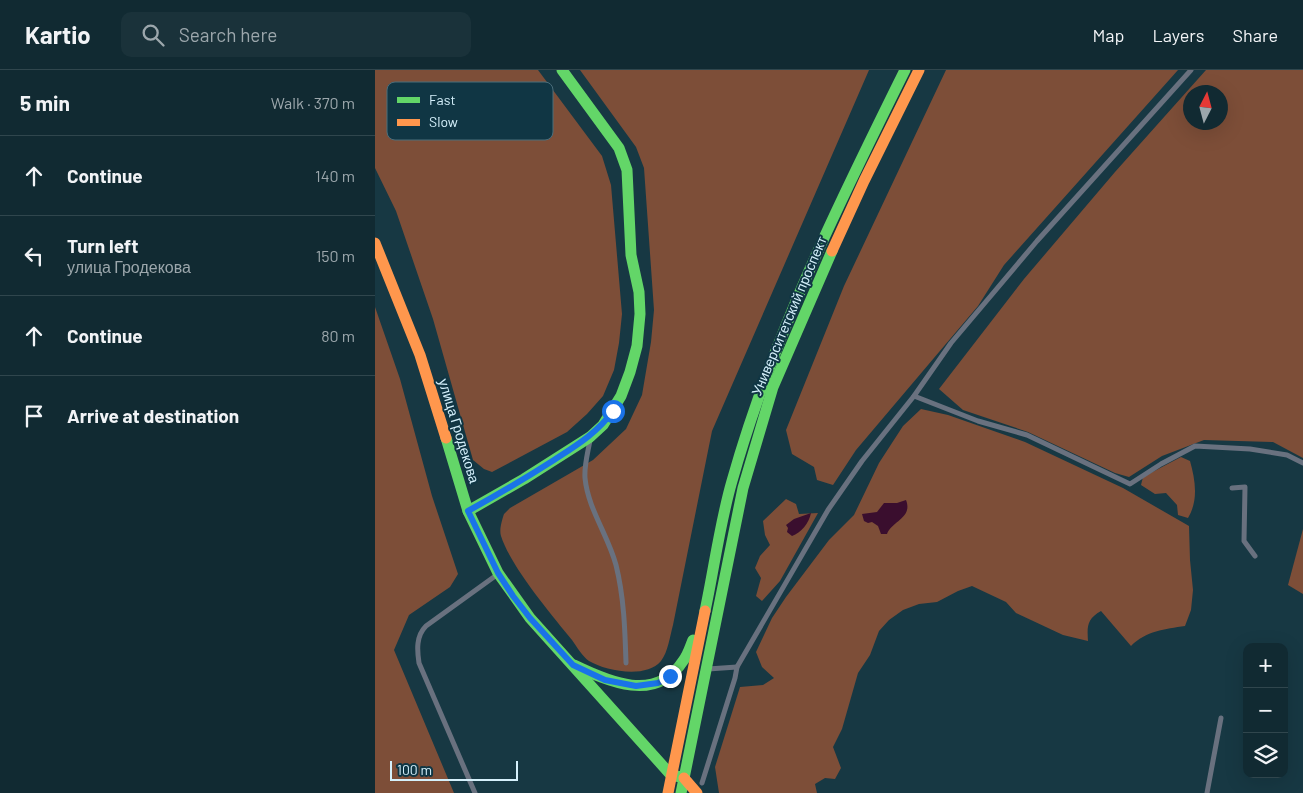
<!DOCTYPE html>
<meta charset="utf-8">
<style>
body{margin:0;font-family:Barlow,sans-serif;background:#1a323a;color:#f1f3f6}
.controls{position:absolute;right:15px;bottom:15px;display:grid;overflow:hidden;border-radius:10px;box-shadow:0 5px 20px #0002}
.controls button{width:45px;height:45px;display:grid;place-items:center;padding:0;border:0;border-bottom:1px solid #30464d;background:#112a32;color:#f1f3f6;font:25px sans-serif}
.compass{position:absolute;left:808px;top:15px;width:45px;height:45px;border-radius:50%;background:#112a32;box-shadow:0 5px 20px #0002;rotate:6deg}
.scale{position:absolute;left:15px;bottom:12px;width:128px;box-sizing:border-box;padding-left:5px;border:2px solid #d5f0fb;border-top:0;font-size:14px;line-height:18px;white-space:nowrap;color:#d5f0fb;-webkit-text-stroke:4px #103644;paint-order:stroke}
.stop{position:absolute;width:15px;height:15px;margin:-11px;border:4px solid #1a73e8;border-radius:50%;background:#fff}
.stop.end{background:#1a73e8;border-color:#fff;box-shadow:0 1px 5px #0008}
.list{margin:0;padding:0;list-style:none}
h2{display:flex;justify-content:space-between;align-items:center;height:65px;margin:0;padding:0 20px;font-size:21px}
h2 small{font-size:16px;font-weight:400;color:#9ca7ac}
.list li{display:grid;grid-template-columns:32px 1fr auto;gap:15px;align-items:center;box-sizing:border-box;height:80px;padding:0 20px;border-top:1px solid #30464d}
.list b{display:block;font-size:19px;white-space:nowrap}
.list p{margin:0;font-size:16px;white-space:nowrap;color:#9ca7ac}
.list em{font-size:16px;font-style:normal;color:#9ca7ac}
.icon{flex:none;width:28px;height:28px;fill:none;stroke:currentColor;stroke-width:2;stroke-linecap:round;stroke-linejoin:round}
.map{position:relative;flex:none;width:928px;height:723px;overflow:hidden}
header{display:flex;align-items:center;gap:30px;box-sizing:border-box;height:70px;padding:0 25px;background:#112a32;border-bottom:1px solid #30464d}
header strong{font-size:24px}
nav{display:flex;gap:28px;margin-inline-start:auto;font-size:18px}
.search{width:350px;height:45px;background:#1a323a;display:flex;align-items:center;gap:12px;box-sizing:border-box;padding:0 18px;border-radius:10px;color:#9ca7ac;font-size:19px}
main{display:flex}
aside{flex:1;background:#112a32}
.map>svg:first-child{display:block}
</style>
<header>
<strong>Kartio</strong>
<div class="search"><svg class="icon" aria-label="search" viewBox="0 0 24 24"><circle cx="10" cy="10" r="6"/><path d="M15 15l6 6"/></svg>Search here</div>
<nav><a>Map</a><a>Layers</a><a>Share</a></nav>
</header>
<main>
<aside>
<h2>5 min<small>Walk · 370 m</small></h2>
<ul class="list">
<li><svg class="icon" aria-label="ahead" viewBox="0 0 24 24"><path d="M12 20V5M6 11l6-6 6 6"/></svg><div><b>Continue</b></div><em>140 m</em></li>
<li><svg class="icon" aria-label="left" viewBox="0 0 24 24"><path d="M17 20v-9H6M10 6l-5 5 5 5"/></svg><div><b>Turn left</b><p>улица Гродекова</p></div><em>150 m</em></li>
<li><svg class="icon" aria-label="ahead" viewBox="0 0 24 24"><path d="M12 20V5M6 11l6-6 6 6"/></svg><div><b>Continue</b></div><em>80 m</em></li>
<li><svg class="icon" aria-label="arrive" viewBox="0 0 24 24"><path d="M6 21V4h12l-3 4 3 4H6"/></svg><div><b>Arrive at destination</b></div></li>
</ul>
</aside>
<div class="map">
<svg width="928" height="723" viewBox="0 0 928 723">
<rect width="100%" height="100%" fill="#173843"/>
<g fill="#7d4e38" fill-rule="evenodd">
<path d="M0,0H163L227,86L236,115L247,244L244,273L239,300L228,326L212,344L192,362L117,402L109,399L98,390L58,249L21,141L0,98Z"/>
<path d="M205,0H494L337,361L298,555C295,566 293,582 286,591C271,609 231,601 214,591C207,586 202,577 197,570C176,544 136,497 126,466C124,460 127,450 129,444L135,438L218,390L251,359L267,325L276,272L279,240L269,98L261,77Z"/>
<path d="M571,0H803L629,195L603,236L481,380L458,415L442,410L439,397L417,384L411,360L469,216Z"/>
<path d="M831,0H928V388L898,372L829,370L787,386L754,407L740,403L653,362L588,340L564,319L649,209L740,102ZM816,22H846V52H816Z"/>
<path d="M0,237L25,309L57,426L83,504L75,517L34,545L19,580L79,723H0Z"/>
<path d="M546,339L573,345L650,372L748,418L814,456L815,490L818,520L816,540L810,556C790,559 771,561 756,576L726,541C712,549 712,556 713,571L688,565L641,543L631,532L597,516L583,521L562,532L544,534L528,540L514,550L504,561L495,585L483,603L467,659L458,677L466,698L460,709L450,708L440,714L442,723H344L340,697L365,617L388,615L399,608L387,597L381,582L397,548L411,527L454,470L479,445L504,393L528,356Z"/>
<path d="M806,387L815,391C820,409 824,430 813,448L803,445L802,435L791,423L780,424L766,415L768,407Z"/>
<path d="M411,429L421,434L424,444L443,443L405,511L387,531L381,526L386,508L380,498L385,486L395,475L390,465L388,451Z"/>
<path d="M928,459V524L913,515Z"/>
</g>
<g fill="#3a0e2e">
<path d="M531,430C538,448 517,451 512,464H506L503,456L497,452L493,453L489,451L487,444L502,442L509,433H522Z"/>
<path d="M436,443C434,453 426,463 417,466L412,462L413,458L411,455L419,449Z"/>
</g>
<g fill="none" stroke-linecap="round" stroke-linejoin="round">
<g stroke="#69717f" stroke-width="5">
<path d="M539,326L603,351L652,365L755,414L786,394L820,376L875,379L912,385L928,393"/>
<path d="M215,370C213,382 209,396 210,408C213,439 233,465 241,495C249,527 250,560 251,593"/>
<path d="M857,418L870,417L869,471L880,486"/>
<path d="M333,599L362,597"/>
<path d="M327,713L360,608L362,597L453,440L487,391L539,326L576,273L662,171L816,0"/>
<path d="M100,723L44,593C42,580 41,566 51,556L123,504"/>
<path d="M832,723L846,648"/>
</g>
<g stroke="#63d668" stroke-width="11">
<path d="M71,368L93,441L123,503L155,548L296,705L306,707"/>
<path d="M93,441L149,409L215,367L228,355L246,326L255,302L262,276L265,244L264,222L256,185L252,100L244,78L187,0"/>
<path d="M330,541C339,499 345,452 357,411C397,268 464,133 530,0"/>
<path d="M199,595C234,612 281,633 308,591C313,585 315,577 318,570"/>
<path d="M306,723L368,418L398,317L457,181"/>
</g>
<g stroke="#ff974d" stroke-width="11">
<path d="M0,173L45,285L71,368"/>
<path d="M457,181L489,111L544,0"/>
<path d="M309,708L322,723"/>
<path d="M293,723L330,541"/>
</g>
</g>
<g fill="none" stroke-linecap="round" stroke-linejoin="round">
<path stroke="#1a73e8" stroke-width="6" d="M238,341C222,363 202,375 179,390C151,408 122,425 93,441L123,503L138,526L155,548L198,595L230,610L261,616L283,613L295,606"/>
</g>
<g text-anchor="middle" stroke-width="4" stroke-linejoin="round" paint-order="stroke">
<g font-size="14" fill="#d5f0fb" stroke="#103644">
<text transform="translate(414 246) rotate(-67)" y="5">Университетский проспект</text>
<text transform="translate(84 361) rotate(73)" y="5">улица Гродекова</text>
</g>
</g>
<rect x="12" y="12" width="166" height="58" rx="8" fill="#103644" stroke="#4b6e7b" stroke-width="1"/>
<rect x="22" y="27" width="23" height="6" fill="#63d668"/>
<rect x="22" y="49" width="23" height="7" fill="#ff974d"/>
<g font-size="14" fill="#d5f0fb">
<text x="54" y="35">Fast</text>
<text x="54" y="57">Slow</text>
</g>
</svg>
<div class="controls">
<button>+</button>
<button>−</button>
<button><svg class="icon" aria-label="layers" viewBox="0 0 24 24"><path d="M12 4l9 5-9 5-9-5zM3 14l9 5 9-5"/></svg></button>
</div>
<svg class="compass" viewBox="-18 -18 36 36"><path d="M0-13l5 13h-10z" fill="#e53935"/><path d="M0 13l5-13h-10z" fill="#9ca7ac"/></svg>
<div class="scale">100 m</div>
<div class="stop" style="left:238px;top:341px"></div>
<div class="stop end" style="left:295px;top:606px"></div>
</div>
</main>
